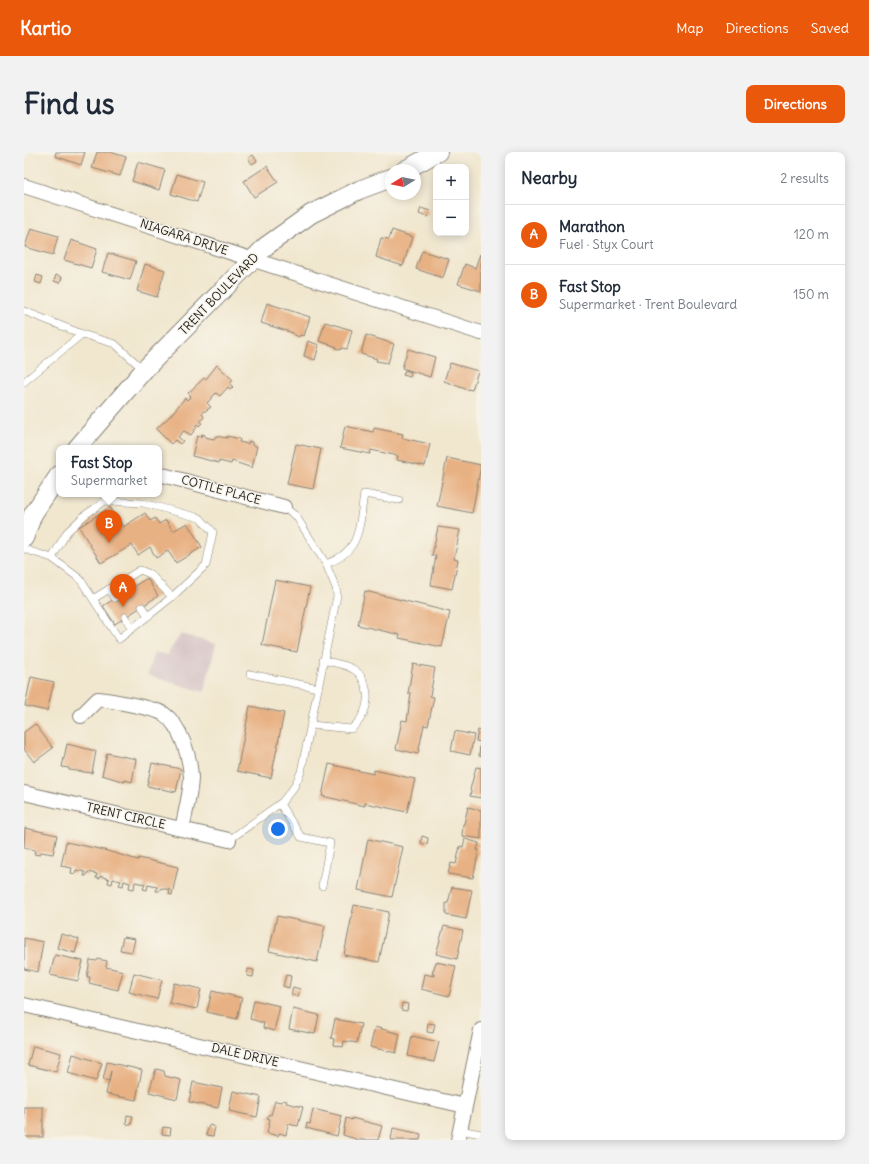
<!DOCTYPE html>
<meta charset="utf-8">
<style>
body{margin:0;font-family:Delius,sans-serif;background:#f2f2f3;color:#1f2937}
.controls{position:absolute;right:12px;top:12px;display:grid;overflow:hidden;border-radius:8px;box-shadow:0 2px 10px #0003}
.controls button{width:36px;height:36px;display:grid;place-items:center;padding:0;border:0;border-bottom:1px solid #e0e1e3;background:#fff;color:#1f2937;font:20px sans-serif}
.compass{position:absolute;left:361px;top:12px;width:36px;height:36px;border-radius:50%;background:#fff;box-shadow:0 2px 10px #0003;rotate:260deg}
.you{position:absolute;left:254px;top:677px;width:14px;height:14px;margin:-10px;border:3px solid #fff;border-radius:50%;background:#1a73e8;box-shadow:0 0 0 6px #1a73e833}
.badge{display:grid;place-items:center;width:26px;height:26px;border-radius:50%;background:#ea580c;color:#fff;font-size:13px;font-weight:700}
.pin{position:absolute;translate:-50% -33px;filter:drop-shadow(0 1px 2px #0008)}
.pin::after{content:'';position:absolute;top:21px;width:14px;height:12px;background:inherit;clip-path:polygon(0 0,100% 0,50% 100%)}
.popup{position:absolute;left:32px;top:293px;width:106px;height:52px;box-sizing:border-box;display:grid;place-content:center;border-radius:8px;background:#fff;filter:drop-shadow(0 1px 3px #0005);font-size:13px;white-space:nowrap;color:#747a83}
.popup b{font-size:15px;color:#1f2937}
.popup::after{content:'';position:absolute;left:50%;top:100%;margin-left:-8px;border:8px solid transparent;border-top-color:#fff}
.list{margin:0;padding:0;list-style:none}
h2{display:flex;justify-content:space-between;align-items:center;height:52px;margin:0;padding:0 16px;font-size:17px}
h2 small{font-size:13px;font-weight:400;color:#747a83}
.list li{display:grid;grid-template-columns:26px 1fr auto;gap:12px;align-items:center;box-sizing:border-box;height:60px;padding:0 16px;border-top:1px solid #e0e1e3}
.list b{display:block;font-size:15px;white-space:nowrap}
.list p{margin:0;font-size:13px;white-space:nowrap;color:#747a83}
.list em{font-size:13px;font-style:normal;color:#747a83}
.map{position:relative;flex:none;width:457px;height:988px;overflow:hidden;border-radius:8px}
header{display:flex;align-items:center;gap:24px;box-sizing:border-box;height:56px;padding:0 20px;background:#ea580c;color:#fff}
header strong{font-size:19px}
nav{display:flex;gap:22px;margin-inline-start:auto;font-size:14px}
.intro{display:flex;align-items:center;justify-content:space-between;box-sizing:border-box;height:96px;padding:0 24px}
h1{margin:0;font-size:28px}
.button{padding:10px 18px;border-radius:8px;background:#ea580c;color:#fff;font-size:14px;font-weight:700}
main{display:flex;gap:24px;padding:0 24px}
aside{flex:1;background:#fff;border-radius:8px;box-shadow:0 2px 10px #0003}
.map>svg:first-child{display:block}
</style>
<header>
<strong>Kartio</strong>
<nav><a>Map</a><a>Directions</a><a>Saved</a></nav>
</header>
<div class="intro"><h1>Find us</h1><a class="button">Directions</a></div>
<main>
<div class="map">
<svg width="457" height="988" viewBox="0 0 457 988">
<rect width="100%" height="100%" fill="#f7f3e8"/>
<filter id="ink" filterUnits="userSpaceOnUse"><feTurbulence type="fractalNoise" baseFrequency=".025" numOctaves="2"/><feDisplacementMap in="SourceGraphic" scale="8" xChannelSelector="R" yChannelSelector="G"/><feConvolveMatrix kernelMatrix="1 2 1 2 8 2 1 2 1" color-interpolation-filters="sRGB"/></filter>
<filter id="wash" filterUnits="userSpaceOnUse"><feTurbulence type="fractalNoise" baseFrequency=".012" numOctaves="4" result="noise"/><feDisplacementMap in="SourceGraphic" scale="16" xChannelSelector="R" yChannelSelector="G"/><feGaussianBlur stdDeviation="0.9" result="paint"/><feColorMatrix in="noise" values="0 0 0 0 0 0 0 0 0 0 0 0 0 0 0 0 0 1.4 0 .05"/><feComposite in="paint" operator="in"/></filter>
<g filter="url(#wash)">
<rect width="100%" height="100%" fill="#f1e7cf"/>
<path fill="#d2bec1" d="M157,482L192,492L180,540L123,523L130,500L143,503Z"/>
<g id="blocks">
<g fill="#e8b183">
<path d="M32,0H61L57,13L31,4Z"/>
<path d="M73,0H86L102,5L96,24L68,16Z"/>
<path d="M229,3L233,9L228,12L224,6Z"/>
<path d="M114,10L141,18L135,38L108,29Z"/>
<path d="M243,14L254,30L230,45L220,29Z"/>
<path d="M153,22L179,30L173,50L147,42Z"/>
<path d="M397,56L406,59L403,65L395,62Z"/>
<path d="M7,76L34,84L29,103L1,95Z"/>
<path d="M368,78L388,85L379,114L352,105L357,86L365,87Z"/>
<path d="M47,88L73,97L67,116L40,108Z"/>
<path d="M398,99L425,107L419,126L392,117Z"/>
<path d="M84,101L112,109L106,128L78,120Z"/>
<path d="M456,102L457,103V139L434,132L441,112L451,116Z"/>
<path d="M121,112L141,118L133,145L113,139Z"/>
<path d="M13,123L19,125L17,132L11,130Z"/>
<path d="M32,123L38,125L36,131L30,129Z"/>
<path d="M243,151L286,165L280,184L276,183L275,185L269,182V181L237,171Z"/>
<path d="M301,170L328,178L323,197L318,196L317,198L312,196L313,195L295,189Z"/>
<path d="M342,183L370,192L364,211L352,209L353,207L337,202Z"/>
<path d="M284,189L295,193L291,208L280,204Z"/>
<path d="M384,197L411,205L406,225L378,216Z"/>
<path d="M426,211L454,219L448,238L444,237V238L420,229Z"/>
<path d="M193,213L209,228L206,232L209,235L206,238L204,235L196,244L192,241L183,251L187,255L178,261L180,265L176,270L178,271L175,274L173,272L171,274L173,275L167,283L160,279L154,285L159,289L156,292L151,288L147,292L132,277L145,265L161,246L163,248L167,244L164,241L180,226L182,227Z"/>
<path d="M381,218L387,220L386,225L379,223Z"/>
<path d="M321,274L349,280L350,276L379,282L378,286L406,292L401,314L373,308L374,304L347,298L346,302L316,296Z"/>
<path d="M178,282L181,283V285L190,287L192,284L203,286V284L216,287L215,290L224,292L225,289L228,290V293L233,294L228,316L208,309L207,312L195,309V311L168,304L173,284L177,285Z"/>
<path d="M272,292L297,297L289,337L263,332Z"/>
<path d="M423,306L457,313L448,361L413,354Z"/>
<path d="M86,355L99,375L121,361L126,369L131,366L135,372L142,368L149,379L163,371L178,395L152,411L144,399L132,406L126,395L114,403L108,393L77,411L55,375Z"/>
<path d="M414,375L436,378L430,407L434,408L428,437L407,433L412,404H408Z"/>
<path d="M123,426L134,444L91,472L79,454Z"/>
<path d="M251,428L286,435L273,500L238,493Z"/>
<path d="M341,439L426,460L418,495L375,486L376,483L334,473Z"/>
<path d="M389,512L411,516L406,544L410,545L404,574L400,573L394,602L372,597L378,568L383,569L387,541H384Z"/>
<path d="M7,525L30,530L23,559L1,554Z"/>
<path d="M226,554L260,561L247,626L213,619Z"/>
<path d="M11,572L29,596L10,610L0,597V580Z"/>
<path d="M454,578L457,579V590L452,589Z"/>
<path d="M431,579L450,583L446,603L427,599Z"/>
<path d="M43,592L72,599L68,621L45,618V616L38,615Z"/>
<path d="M456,592L457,593V605L455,604Z"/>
<path d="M83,601L112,607L108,630L101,628V630L78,623Z"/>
<path d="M128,611L157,617L152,640L123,634Z"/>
<path d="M305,612L349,622L350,618L391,627L383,660L341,651V654L298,644Z"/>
<path d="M452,615L457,616V646L446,644L447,639L446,638Z"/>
<path d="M444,655L457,658V687L438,684L439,672H440Z"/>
<path d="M1,676L33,683L29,702L17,700L16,703L10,702L11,698L0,696Z"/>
<path d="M398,684L404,686L403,693L397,691Z"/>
<path d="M344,687L379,695L368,745L334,738Z"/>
<path d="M441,687L455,691L453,698H455L449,726L424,722L427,711L432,712L436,694L439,695Z"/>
<path d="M42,690L80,698L114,708L115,706L154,715L148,743L145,742L146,738L137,736L135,739H132L133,735L124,733L123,738L119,737L121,732L111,730L110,737L105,736L106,731L100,729L99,734L95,733L97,729L89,727L88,732L84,731L85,727L76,724V727L72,726L73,722L64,720L62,724H60L61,720L52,718L51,722L47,721L48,716L37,714Z"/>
<path d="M428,735L448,738L442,767L422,763V751H424Z"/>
<path d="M330,753L365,760L355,810L320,803Z"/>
<path d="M253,764L301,774L293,810L245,799Z"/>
<path d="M420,774L439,778L433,807L412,802Z"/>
<path d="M37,782L55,787L51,801L33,796Z"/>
<path d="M99,785L111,787L108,800L96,798Z"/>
<path d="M0,786L19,790L14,820L0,817Z"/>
<path d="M31,803L59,809L54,829L26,823Z"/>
<path d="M74,807L83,809L82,815L99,819L94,838L65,831L66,825H63L66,808L73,809Z"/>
<path d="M412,810L432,814L425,844L397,837L400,822L410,824V822H408Z"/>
<path d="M224,817L230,818L229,825L223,824Z"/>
<path d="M110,821L138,828L133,847L105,840Z"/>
<path d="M262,823L267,824L265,836L259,834Z"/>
<path d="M150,831L177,837L173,857L145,851Z"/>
<path d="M269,835L276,837L274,844L267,843Z"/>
<path d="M188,839L218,846L213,867L183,860Z"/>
<path d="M230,848L256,854L250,879L239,876L240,871L226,867Z"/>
<path d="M378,851L384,852L383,859L377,858Z"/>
<path d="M269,857L295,863L291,882L265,877Z"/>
<path d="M311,867L337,872L333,891L320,889L319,895L309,893L310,887L307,886Z"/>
<path d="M404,871L411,872L409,881L403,880Z"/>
<path d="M351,875L376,882L372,901L346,895Z"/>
<path d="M388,884L415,890L410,910L384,904Z"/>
<path d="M9,894L37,901L32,920L4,913Z"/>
<path d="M49,902L78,911L72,929L44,921Z"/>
<path d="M83,910L118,918L112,948L82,942L87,919L85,929L79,928Z"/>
<path d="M132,917L140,919L141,924L157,928L153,947L125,940Z"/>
<path d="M169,930L198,936L194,956L165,950Z"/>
<path d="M209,939L237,945L233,965L205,959Z"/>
<path d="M259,948L263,949L262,951L279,955L274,974L264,972L262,983L255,981L254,984L243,981L246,967L243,966L245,962L247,963L251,949L258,950Z"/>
<rect x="0" y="955" width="19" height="30"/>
<path d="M289,957L318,964L313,984L282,976L283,971L286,972Z"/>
<path d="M103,963L109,964L107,973L102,972Z"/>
<path d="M322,966L328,968V966L358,974L354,988H335L319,983Z"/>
<path d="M185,973L191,975L189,984L182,983Z"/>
<path d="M139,975L147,976L146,983L138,982Z"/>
<path d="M369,976L397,982L396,988H367Z"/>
</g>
</g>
</g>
<g filter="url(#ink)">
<use href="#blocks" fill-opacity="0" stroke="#868276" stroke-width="1"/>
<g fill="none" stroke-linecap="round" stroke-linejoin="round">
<g stroke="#868276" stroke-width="8">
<g id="service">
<path d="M0,159L58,182L91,192L120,218"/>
<path d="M0,230L58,182"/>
<path d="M0,397L28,406L56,427L95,487L148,445L126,422L116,418L69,447"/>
<path d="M28,406L43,380L61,363L81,349L119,351L176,366L189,380L182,413L148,445"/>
<path d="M302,412C338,399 335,374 340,342L375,348"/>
<path d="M100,428L106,437"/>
<path d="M85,437L91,446"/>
<path d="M118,455L124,464"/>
<path d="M101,465L108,477"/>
<path d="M226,522L294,536"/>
<path d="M287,573L327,577C342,565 348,546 339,528C337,524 333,519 329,517C321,512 309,511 299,508"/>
<path d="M256,652L277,685L306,691L298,734"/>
<path d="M205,688L258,650L270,635L277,620L313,444L312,436L302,412L272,364L260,355"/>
<path d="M436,978L457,982"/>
</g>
</g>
<g stroke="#868276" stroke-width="16">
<g id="minor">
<path d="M0,34L457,181"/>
<path d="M135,322L260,355"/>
<path d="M57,564L74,547C85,548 131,556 140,562C157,574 166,605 167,625C167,639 161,662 158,677"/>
<path d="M0,641L205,688"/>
<path d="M0,853L441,954"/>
<path d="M434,988L457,878"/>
</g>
</g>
<g stroke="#868276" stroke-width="20">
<g id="tertiary">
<path d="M381,18L414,0"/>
<path d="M53,296L120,218L242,94L287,62L335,38L367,26"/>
<path d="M0,386L9,362L35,323"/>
</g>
</g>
<use href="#service" stroke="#fff" stroke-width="7"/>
<use href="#minor" stroke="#fff" stroke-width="14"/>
<use href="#tertiary" stroke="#fff" stroke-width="18"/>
</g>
</g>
<g text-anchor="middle" stroke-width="3" stroke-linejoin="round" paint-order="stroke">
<g font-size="12" fill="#1c1c1c" stroke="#f7f3e8">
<text transform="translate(160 85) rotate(18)" y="4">NIAGARA DRIVE</text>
<text transform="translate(195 142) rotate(-46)" y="4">TRENT BOULEVARD</text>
<text transform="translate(197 338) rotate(15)" y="4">COTTLE PLACE</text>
<text transform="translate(102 664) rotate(13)" y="4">TRENT CIRCLE</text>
<text transform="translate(221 903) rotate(13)" y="4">DALE DRIVE</text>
</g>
</g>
</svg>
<div class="controls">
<button>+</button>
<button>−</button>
</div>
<svg class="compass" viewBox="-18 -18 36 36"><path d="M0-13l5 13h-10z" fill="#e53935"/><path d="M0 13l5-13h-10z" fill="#747a83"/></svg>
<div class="you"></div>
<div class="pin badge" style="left:99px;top:455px">A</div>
<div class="pin badge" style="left:85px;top:391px">B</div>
<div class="popup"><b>Fast Stop</b>Supermarket</div>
</div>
<aside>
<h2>Nearby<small>2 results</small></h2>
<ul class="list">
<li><span class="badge">A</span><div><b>Marathon</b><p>Fuel · Styx Court</p></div><em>120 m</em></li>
<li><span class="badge">B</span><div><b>Fast Stop</b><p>Supermarket · Trent Boulevard</p></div><em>150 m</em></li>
</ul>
</aside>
</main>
